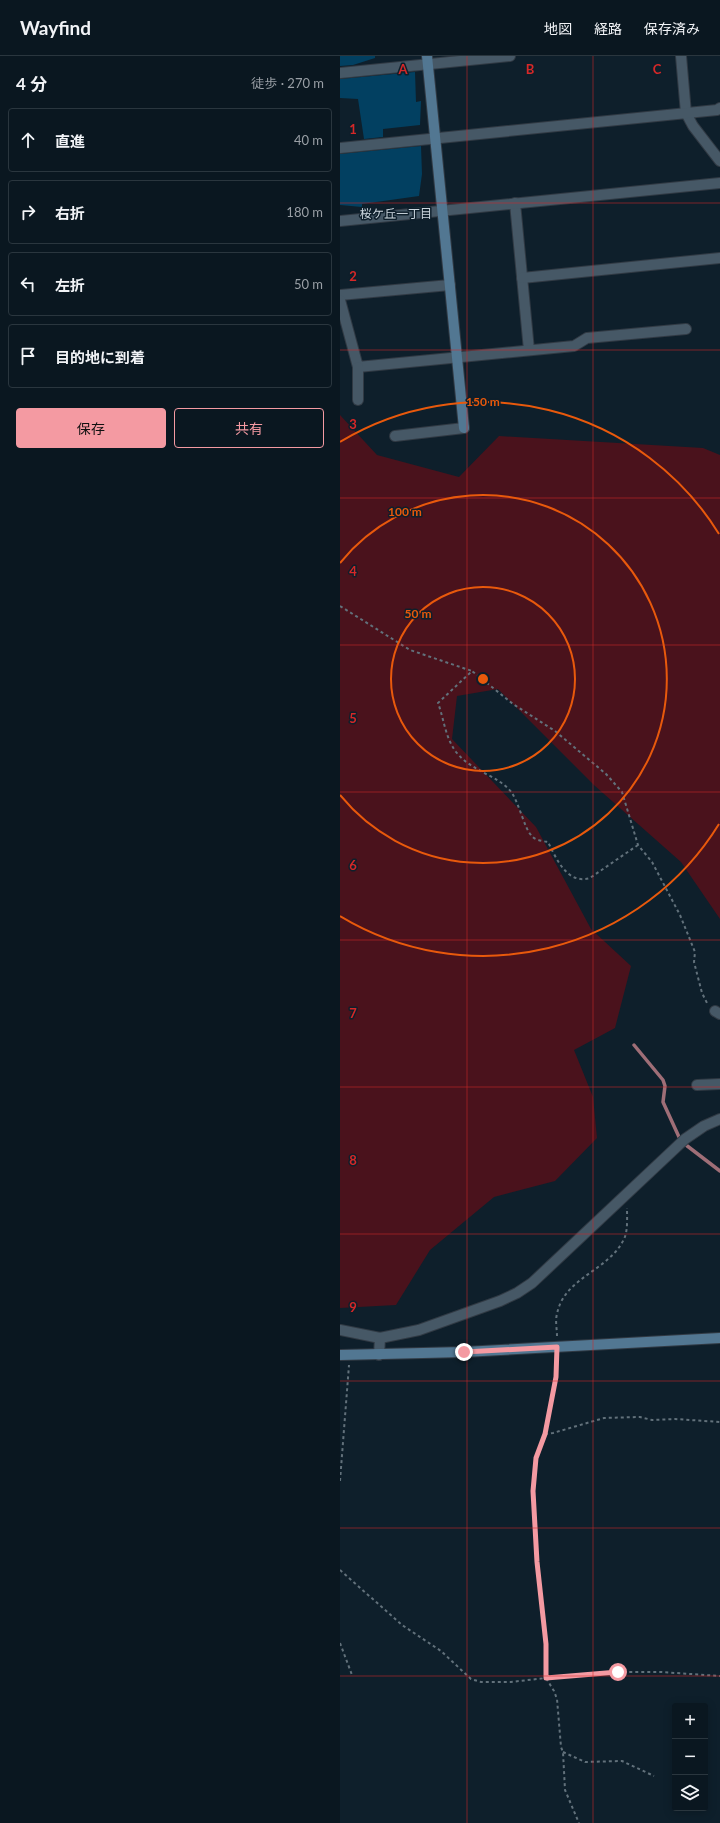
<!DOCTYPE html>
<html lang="ja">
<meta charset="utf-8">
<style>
body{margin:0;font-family:Lato,"Noto Sans JP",sans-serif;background:#18242d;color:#f1f3f6}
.controls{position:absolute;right:12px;bottom:12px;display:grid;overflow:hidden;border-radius:4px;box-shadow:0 2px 10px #0003}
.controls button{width:36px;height:36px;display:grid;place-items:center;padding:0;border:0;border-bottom:1px solid #2a363e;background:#0a1720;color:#f1f3f6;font:20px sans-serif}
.stop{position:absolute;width:12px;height:12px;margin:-9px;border:3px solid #f49aa2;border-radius:50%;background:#fff}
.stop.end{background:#f49aa2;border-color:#fff;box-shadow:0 1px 4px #0008}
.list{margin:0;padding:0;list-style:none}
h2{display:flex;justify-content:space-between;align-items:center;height:52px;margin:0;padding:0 16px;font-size:17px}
h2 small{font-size:13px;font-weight:400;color:#999fa5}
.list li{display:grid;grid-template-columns:26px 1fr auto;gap:12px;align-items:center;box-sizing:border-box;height:64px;margin:0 8px 8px;padding:0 8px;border:1px solid #2a363e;border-radius:4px}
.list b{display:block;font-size:15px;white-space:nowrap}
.list em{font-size:13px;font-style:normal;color:#999fa5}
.actions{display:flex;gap:8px;padding:12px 16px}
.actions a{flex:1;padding:9px 0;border:1px solid #f49aa2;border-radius:4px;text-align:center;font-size:14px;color:#f49aa2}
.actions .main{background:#f49aa2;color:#111}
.icon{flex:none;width:22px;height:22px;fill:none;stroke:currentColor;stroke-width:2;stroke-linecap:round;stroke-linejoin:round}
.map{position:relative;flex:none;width:380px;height:1767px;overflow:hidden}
header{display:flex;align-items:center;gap:24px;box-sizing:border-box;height:56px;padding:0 20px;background:#0a1720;border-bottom:1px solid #2a363e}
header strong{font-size:19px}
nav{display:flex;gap:22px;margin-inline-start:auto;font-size:14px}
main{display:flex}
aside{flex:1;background:#0a1720}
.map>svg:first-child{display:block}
</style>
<header>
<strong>Wayfind</strong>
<nav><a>地図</a><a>経路</a><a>保存済み</a></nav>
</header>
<main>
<aside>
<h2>4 分<small>徒歩 · 270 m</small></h2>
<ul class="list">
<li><svg class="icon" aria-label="ahead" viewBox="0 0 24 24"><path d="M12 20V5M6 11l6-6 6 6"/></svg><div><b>直進</b></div><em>40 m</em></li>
<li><svg class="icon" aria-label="right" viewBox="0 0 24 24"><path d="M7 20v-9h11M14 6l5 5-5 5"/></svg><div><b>右折</b></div><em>180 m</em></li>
<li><svg class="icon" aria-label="left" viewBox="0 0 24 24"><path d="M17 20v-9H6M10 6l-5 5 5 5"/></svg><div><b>左折</b></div><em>50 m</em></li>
<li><svg class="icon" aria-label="arrive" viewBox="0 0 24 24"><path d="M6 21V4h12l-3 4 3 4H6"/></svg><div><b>目的地に到着</b></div></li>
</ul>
<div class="actions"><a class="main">保存</a><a>共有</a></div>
</aside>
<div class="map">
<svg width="380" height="1767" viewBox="0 0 380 1767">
<rect width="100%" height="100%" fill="#0e1f2b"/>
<path fill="#4a121c" d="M0,359L37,399L119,421L159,380L363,392L380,399V863L341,806L255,730L158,633L117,640L112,683L196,771L251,873L291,910L275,972L234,994L253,1041L257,1082L215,1125L154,1141L90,1194L56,1249L0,1252Z"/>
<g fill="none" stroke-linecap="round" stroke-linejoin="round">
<path stroke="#9f6e77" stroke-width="3.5" d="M294,989L323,1024L325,1030L323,1046L339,1081L346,1089L380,1115"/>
</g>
<g fill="#024061">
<path d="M0,0H35V2L13,9L0,10Z"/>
<path d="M75,16L76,46L81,45L80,69L43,73V81L24,83L18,43L0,42V23Z"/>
<path d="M81,90L82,118L79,140L22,148V151L0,149V98Z"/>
</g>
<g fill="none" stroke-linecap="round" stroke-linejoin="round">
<g stroke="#313a44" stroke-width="12">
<g id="street">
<path d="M341,0L346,57L353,70L380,105"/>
<path d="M0,17L170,0"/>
<path d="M0,92L377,54L380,52"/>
<path d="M175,147L189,294"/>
<path d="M0,165L380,127"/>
<path d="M182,222L380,202"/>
<path d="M0,239L110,229"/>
<path d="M0,244L18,311L234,290L247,282L346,273"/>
<path d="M18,311V344"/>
<path d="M55,380L124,372"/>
<path d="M375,955L380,958"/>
<path d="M357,1029L380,1028"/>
<path d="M0,1274L40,1282"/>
<path d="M39,1299L40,1282L79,1274L160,1245L177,1237L192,1227L345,1083L364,1070L380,1063"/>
</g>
</g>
<g stroke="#313a44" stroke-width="12">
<g id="secondary">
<path d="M87,0L124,372"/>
<path d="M0,1299L124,1296L380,1282"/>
</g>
</g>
<g stroke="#62717b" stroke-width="2" stroke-dasharray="3 3" stroke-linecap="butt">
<path d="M0,550L70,594L132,615"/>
<path d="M298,789L250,822C227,829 216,802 208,786C202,785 194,784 191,779C185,773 179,748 172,737C160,720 132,716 116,696C105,681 104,663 98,647L132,615L173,648L215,675L266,718L282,736L298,789L312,806L340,859L355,896L354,906L362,937L367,947"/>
<path d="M217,1280C217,1273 215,1265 217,1258C224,1221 269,1215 284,1183C288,1175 287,1162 287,1152"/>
<path d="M217,1302L216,1321L205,1378L196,1402L193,1435L197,1506L206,1588V1622L214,1635L217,1643L221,1691L223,1696L225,1734L239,1767"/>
<path d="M205,1378L213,1377L264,1362L300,1361L312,1364L335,1363L380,1366"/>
<path d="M0,1425L9,1309"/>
<path d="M0,1514L62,1569L101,1595L131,1623L141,1626H171L232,1619L278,1616H321L380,1620"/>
<path d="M0,1587L12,1619"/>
<path d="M223,1696L245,1706L282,1705L314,1720"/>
</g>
<use href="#street" stroke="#465866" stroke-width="10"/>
<use href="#secondary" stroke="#527792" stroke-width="10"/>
</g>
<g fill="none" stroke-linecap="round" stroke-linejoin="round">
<path stroke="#f49aa2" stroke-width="5" d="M124,1296L217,1291L216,1321L205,1378L196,1402L193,1435L197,1506L206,1588V1622L278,1616"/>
</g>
<path fill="none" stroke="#d62828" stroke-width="1" stroke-opacity="0.55" d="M127,0V1767M253,0V1767M0,147H380M0,294H380M0,442H380M0,589H380M0,736H380M0,884H380M0,1031H380M0,1178H380M0,1325H380M0,1472H380M0,1620H380"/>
<g fill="none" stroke="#e8590c" stroke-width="2">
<circle cx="143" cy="623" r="92"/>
<path d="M0 507A184 184 0 1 1 0 739"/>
<path d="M379 768A277 277 0 0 1 0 860M0 386A277 277 0 0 1 379 478"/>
</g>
<g text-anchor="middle" stroke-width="3" stroke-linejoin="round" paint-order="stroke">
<g font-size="12" fill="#cdd8e0" stroke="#0e1f2b">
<text x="56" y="162">桜ケ丘一丁目</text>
</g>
</g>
<g font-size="13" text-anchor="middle" font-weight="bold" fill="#d62828" stroke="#0e1f2b" stroke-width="3" stroke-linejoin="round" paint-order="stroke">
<text x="63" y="18">A</text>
<text x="190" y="18">B</text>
<text x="317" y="18">C</text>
<text x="13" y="78">1</text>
<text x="13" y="225">2</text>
<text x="13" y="373">3</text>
<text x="13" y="520">4</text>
<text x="13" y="667">5</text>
<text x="13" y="814">6</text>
<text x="13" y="962">7</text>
<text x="13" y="1109">8</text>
<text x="13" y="1256">9</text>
</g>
<circle cx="143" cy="623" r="6" fill="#e8590c" stroke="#0e1f2b" stroke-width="2"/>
<g font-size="12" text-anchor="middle" font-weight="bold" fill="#e8590c" stroke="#0e1f2b" stroke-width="3" stroke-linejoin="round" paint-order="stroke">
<text x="143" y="350">150 m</text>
<text x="65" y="460">100 m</text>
<text x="78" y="562">50 m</text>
</g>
</svg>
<div class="controls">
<button>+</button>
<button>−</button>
<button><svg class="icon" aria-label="layers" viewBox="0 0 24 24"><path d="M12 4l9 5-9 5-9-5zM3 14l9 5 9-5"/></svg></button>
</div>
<div class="stop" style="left:278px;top:1616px"></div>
<div class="stop end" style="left:124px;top:1296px"></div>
</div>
</main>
